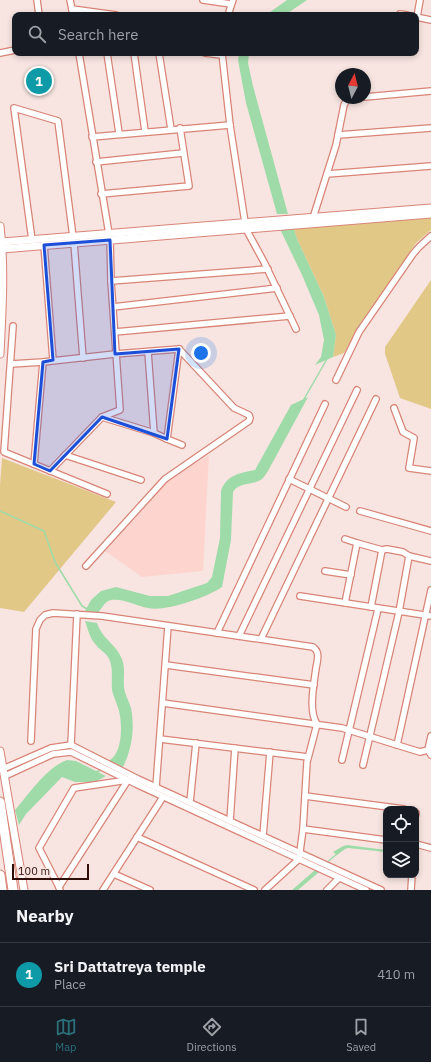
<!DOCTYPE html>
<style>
body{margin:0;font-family:"IBM Plex Sans",sans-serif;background:#20242c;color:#f1f3f6}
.controls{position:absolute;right:12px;bottom:12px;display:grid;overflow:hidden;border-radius:8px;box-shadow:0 2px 6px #0003}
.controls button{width:36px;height:36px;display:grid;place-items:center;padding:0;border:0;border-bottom:1px solid #363941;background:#171b24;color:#f1f3f6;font:20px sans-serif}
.compass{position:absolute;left:335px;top:68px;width:36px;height:36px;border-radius:50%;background:#171b24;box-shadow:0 2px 6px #0003;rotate:7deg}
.scale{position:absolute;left:12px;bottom:10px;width:77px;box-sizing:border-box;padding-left:4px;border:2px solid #300f0b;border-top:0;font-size:11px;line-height:14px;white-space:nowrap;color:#300f0b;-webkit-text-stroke:3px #f8e5e1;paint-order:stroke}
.you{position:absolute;left:201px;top:353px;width:14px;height:14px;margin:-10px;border:3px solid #fff;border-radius:50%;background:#1a73e8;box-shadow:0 0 0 6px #1a73e833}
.badge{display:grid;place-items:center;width:26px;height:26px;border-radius:50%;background:#2a717c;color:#fff;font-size:13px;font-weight:700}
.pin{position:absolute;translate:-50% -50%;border:2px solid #fff;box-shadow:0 1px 4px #0006}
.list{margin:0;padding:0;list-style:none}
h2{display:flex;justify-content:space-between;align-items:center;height:52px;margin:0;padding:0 16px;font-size:17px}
h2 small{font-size:13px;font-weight:400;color:#9ea1a6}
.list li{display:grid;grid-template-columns:26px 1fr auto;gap:12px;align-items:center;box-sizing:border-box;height:64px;padding:0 16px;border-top:1px solid #363941}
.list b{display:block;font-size:15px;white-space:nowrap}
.list p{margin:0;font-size:13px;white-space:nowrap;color:#9ea1a6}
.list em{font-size:13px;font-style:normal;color:#9ea1a6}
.icon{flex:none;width:22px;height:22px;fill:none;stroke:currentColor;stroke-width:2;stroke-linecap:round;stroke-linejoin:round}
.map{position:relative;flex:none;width:431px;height:890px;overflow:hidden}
.search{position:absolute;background:#171b24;box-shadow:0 2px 6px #0003;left:12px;right:12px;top:12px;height:44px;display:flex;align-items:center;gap:10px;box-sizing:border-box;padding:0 14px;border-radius:8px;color:#9ea1a6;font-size:15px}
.sheet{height:116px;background:#171b24}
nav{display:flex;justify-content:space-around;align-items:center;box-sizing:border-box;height:56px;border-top:1px solid #363941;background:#171b24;font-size:11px;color:#9ea1a6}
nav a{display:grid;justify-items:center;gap:2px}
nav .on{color:#2a717c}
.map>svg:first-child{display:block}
</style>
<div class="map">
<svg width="431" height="890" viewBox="0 0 431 890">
<rect width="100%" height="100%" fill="#f8e5e1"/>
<path fill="#fed5ce" d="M209,455L203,571L142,577L105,551L171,478Z"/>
<g fill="#e2c887">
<path d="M431,218V230L416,243L344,353L333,357L336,335L324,297L297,239L294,229Z"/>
<path d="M431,280V409L400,398L385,354V347Z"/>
<path d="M2,458L116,502L24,612L0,608V485Z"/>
</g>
<g fill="#9fdba9">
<path d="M287,0H307L285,15H266Z"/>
<path d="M239,53H249L248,63L253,86L288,214H277L246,103L238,60Z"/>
<path d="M280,229H294L297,239L324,297L336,335L333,357L315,365L321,357L324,340L319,315L302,275Z"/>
<path d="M308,397L268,471C266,474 264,477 262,479C253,486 240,481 233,492L231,540L222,587L219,589C204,598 165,612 148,608C137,606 123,598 111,600C105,601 102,608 98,613L85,611L91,600L101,591L116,587L150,596H168L207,583L212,577L220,538L221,491C226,475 240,473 255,470L291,405Z"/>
<path d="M85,621L97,623C103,640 114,642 121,657C126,667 123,677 124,687C125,695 129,701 131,708C135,729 132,748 123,767L108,761C122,755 122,729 120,716C119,707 114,699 112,690C111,679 114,667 108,657C105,652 100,650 97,646C90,639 88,630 85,621Z"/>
<path d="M67,760L76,761L106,776L95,782H75L62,777L26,814L19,825L15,810C29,794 47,767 67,760Z"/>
<path d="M347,845L386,850V852L348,848L345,849L337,855L333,852L343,846Z"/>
<path d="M315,870L319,872L298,890H292Z"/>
</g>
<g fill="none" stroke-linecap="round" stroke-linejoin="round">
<g stroke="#9fdba9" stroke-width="1.5">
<path d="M304,399L327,359"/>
<path d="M0,511L44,531L55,562L82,606L87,609"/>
<path d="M95,772L103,770"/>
<path d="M11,846L10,837L11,835"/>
<path d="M326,863L337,854"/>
</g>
<g stroke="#d98477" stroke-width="8">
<g id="minor">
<path d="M37,0L39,15"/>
<path d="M70,0L73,15"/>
<path d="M203,0L231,4"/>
<path d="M72,9L116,15"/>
<path d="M400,14L407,15"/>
<path d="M228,15L233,0"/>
<path d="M416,17L431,20"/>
<path d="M417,17L420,0"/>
<path d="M0,53L15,50"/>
<path d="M107,53L119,133"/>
<path d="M134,53L145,131"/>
<path d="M159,53L171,129"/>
<path d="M205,53L221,55"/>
<path d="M222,53L230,125L246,229L264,262L296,329"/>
<path d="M365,97L431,91"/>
<path d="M338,135L431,128"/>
<path d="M92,137L230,125"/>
<path d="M96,162L183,153"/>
<path d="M327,174L431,166"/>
<path d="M101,194L189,186L180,128"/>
<path d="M313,218L336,145L344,105L347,100L353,98"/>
<path d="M32,240L14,108L58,121L73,237"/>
<path d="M74,243L83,358"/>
<path d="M44,245L53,360"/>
<path d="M111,281L268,269"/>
<path d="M113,307L277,288"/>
<path d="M13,326L4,452L107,494"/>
<path d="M115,332L290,316"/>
<path d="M148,352L154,433"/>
<path d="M11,364L43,362L115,354L179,349"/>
<path d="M336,380L359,332L413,254L419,247L431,236"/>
<path d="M394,408L403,432L414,438L409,468L431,471"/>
<path d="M102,417L154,433L167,439L182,445"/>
<path d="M167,439L179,349"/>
<path d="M65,455L141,480"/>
<path d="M34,464L43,362"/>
<path d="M50,471L102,417L120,410L111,281L110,240L79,53"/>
<path d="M289,479L346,507"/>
<path d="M360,511L431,531"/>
<path d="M345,539L357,543"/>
<path d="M86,566L165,479L249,421L250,418L249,415L234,408L179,349"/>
<path d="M325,571L351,575"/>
<path d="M300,596L431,616"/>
<path d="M345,603L357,543L382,550L387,549L403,552L409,556L431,561"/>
<path d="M371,607L382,550"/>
<path d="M217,633L325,404"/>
<path d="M239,636L357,390"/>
<path d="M261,639L376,399"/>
<path d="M166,665L314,685"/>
<path d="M163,703L342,728L420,752L428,750L431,755"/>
<path d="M160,739L308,757"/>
<path d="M31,741L36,629L40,620L45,615L53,613L102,616L313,647C315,649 316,649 317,652C319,656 317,663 316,668C314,684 308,711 317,724L307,762L303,829L299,859L265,890"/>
<path d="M71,745L77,614"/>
<path d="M397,745L431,590"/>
<path d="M428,750L431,736"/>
<path d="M342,760L378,609"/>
<path d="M363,765L399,612L409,556"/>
<path d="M3,769L51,748L71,745L138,779L381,890"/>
<path d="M5,776L53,754L71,752L136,784L366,890"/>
<path d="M156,787L168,626"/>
<path d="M305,796L404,809"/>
<path d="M190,802L196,743"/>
<path d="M416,813V814"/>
<path d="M230,821L235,748"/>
<path d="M303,829L386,840"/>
<path d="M263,836L270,752"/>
<path d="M137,837L254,890"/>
<path d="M416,844L431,848"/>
<path d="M114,874L150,890"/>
<path d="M59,887L128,780"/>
<path d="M60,890L59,887L39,848L74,788L128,780"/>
<path d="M103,890L163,797"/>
<path d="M327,890L339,878"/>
<path d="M411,890L412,875"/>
</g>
</g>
<g stroke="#d98477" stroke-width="9">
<g id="tertiary">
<path d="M0,226C5,269 2,312 0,354"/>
<path d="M2,242L431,208"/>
<path d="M2,249L431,214"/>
<path d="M0,751L24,890"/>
</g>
</g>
<g stroke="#d98477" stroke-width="11">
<g id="trunk">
<path d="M0,802L13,890"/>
<path d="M0,875L2,890"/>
</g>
</g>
<use href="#minor" stroke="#fff" stroke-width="5.5"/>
<use href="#tertiary" stroke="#fff" stroke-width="7"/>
<use href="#trunk" stroke="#fff" stroke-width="9"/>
</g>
<path fill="#1d4ed8" fill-opacity="0.2" stroke="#1d4ed8" stroke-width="3" stroke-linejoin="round" d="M110,240L115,354L179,349L167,439L102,417L50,471L34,464L43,362L53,360L44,245Z"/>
</svg>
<div class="controls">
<button><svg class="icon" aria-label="locate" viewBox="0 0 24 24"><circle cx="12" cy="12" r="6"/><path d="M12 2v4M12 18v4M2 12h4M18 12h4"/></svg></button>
<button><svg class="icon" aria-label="layers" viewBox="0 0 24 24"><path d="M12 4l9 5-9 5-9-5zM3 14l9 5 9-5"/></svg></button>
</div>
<svg class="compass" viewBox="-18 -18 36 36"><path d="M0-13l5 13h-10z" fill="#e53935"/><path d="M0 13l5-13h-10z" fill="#9ea1a6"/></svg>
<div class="scale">100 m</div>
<div class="you"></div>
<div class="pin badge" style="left:39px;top:81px;background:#0f9aa8">1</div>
<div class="search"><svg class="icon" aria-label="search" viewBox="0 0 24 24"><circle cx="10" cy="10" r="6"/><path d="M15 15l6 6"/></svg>Search here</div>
</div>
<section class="sheet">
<h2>Nearby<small></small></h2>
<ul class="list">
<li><span class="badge" style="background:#0f9aa8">1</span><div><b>Sri Dattatreya temple</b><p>Place</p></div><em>410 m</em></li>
</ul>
</section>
<nav>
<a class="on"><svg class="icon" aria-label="map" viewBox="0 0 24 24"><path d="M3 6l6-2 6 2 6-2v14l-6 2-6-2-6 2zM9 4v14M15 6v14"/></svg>Map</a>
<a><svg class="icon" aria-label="directions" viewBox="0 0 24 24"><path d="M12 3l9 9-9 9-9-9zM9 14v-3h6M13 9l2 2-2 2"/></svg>Directions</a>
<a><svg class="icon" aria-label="saved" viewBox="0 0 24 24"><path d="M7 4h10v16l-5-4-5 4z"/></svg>Saved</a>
</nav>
